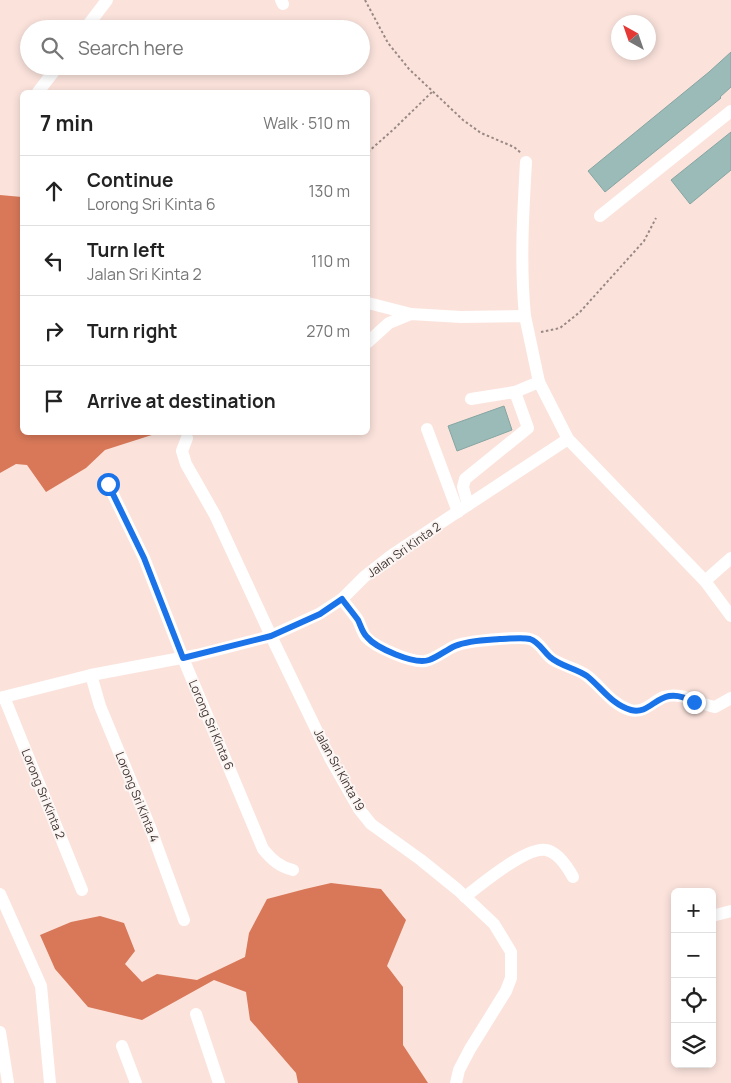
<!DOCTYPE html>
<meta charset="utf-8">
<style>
body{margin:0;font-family:Manrope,sans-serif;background:#f6f6f6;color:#222}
.controls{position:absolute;right:15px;bottom:15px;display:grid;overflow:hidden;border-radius:8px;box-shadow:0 2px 8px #0003}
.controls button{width:45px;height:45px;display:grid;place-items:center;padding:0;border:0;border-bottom:1px solid #e0e0e0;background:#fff;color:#222;font:25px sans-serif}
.compass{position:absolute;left:611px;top:15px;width:45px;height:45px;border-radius:50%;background:#fff;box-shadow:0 2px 8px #0003;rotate:320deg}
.stop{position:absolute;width:15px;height:15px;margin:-11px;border:4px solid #1a73e8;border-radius:50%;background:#fff}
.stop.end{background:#1a73e8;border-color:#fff;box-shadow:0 1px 5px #0008}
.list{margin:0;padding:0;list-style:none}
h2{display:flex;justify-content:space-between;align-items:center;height:65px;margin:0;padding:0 20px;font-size:21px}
h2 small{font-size:16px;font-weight:400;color:#767676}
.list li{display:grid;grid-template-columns:32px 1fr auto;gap:15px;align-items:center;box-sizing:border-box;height:70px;padding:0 20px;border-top:1px solid #e0e0e0}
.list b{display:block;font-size:19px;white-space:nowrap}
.list p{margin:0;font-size:16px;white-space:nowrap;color:#767676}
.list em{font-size:16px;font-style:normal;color:#767676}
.icon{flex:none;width:28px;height:28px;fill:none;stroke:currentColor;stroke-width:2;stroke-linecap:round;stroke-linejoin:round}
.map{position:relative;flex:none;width:731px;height:1083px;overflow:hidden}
.search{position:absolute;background:#fff;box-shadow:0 2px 8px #0003;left:20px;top:20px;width:350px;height:55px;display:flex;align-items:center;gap:12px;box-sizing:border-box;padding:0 18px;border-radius:28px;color:#767676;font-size:19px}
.panel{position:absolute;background:#fff;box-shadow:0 2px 8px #0003;left:20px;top:90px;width:350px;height:345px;border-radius:8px}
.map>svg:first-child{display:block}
</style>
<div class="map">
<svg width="731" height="1083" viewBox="0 0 731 1083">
<rect width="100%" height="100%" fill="#fbe3dc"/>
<g fill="#d87859">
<path d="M0,195L22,197V432L158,433L105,450L86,468L46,492L27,465L16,464L0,473Z"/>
<path d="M331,883L381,889L406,920L387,966L403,987V1045L428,1083H298L296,1073L250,1020L246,992L214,980L142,1020L88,1007L55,969L40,935L71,922L100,916L124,923L135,951L125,964L142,982L157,974L197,980L245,957L249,933L267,899L305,889Z"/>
</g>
<g fill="#9bbbb8" stroke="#85a5a2">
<path d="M731,52V87L720,97L721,98L605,192L588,171L709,72Z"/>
<path d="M731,132V170L690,204L671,180Z"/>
<path d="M504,406L512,430L457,451L448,426Z"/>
</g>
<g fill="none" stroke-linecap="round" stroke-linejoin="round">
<g stroke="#998883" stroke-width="2" stroke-dasharray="2.5 2.5" stroke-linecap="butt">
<path d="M365,0L388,43L409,69L463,120L481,133L514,147L521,153"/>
<path d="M368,152L395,128L433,91"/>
<path d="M541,332L560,328L580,312L644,241L656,218"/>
</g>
<g stroke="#fff" stroke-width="12">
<path d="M281,0L283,4"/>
<path d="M85,29L107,0"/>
<path d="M38,92L58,66"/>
<path d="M600,216L731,111"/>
<path d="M368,303L411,314"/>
<path d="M525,316C520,264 523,214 526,162"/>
<path d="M368,342L389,323L411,314L461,317L525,316L539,382L568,439L705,581L731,616"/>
<path d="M515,392L539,382"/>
<path d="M427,429L458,512"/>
<path d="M187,438L182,451L186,464L215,515L271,636L330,758L359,809L371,824L421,860L458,890L494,924L511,952V978L506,991L470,1049L459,1070L456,1083"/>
<path d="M108,484L144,558L183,658L263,849C272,860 280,867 293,870"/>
<path d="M468,505L463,487L465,479L528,428L515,392L471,399"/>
<path d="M705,581L731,558"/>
<path d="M342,599C347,606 353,613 358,620C361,626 362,632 366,637C375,647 411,663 425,661C436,659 445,650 455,646C466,641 519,636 530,639C540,642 544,653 552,659C563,666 576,668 586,675C601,686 611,704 630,710C644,714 653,701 664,697C682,691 698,704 715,707L731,698"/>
<path d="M91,675L100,706L150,827L184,920"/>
<path d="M4,697L82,890"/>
<path d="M0,698L91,675L197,655L271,636L319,614L342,599L364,577L392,555L568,439"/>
<path d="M0,894L41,986L50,1083"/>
<path d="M465,897C480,885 527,846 546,850C558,852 568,868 573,877"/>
<path d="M712,916L731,911"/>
<path d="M196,1014L219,1083"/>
<path d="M0,1032L8,1083"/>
<path d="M122,1046L136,1083"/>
</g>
</g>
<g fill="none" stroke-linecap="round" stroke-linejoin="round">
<path stroke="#1a73e8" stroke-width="6" d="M108,484L144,558L183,658L271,636L320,614L342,599C347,606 353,613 358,620C361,626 362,632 367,637C376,648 414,665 429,660C438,657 446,650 455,646C469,640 486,640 500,639C509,639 522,637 530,639C539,642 543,651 550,657C560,666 575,668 587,676C601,687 612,705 631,710C654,716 658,682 694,702"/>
</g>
<g text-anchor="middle" stroke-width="4" stroke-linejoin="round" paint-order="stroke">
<g font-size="12" fill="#3d322e" stroke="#fbf5f3">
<text transform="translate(404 550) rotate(-35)" y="4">Jalan Sri Kinta 2</text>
<text transform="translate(211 725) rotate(67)" y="4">Lorong Sri Kinta 6</text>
<text transform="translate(339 770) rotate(61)" y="4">Jalan Sri Kinta 19</text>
<text transform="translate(43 794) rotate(68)" y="4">Lorong Sri Kinta 2</text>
<text transform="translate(137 797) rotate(68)" y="4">Lorong Sri Kinta 4</text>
</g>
</g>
</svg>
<div class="controls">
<button>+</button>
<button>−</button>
<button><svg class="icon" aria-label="locate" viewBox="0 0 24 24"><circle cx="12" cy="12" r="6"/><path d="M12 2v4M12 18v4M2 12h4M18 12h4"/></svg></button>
<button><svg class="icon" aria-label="layers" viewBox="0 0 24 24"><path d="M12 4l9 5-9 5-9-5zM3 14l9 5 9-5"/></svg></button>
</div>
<svg class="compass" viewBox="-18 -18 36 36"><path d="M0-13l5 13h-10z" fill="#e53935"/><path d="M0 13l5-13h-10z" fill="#767676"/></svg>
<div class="stop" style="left:108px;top:484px"></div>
<div class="stop end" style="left:694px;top:702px"></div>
<div class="search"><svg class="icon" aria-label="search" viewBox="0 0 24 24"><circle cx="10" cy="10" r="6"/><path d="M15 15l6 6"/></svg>Search here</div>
<section class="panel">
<h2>7 min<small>Walk · 510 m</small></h2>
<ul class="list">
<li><svg class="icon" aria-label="ahead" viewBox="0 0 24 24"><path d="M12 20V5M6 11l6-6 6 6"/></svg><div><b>Continue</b><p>Lorong Sri Kinta 6</p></div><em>130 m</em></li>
<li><svg class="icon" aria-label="left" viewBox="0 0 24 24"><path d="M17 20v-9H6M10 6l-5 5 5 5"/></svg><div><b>Turn left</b><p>Jalan Sri Kinta 2</p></div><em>110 m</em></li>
<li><svg class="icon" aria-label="right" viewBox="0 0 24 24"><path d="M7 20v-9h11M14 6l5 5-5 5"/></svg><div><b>Turn right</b></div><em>270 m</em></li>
<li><svg class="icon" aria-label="arrive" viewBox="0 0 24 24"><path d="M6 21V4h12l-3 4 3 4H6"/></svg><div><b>Arrive at destination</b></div></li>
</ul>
</section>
</div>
